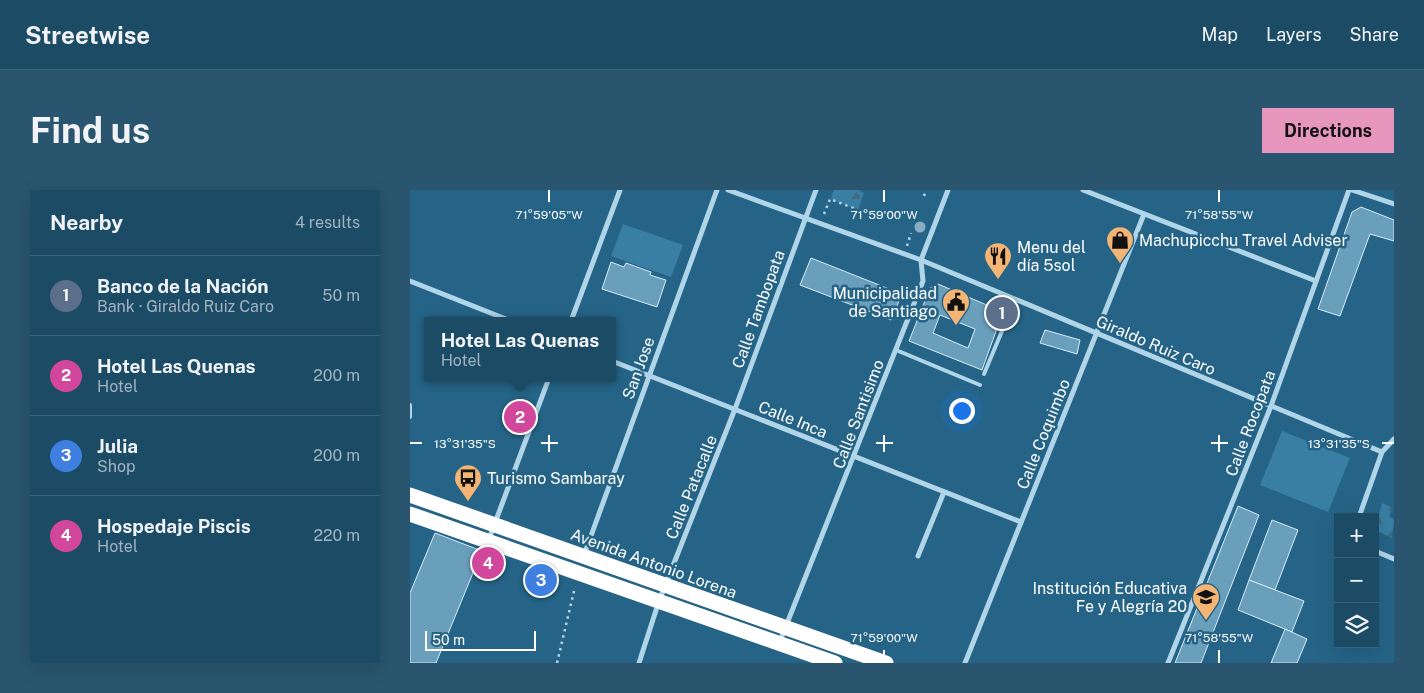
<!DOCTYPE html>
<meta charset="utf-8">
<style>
body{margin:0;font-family:"Public Sans",sans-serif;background:#29556e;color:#f1f3f6}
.controls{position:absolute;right:15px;bottom:15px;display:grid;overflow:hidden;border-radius:0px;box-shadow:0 5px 20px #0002}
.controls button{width:45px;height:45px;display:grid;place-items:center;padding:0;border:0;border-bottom:1px solid #3a6379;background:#1c4b65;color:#f1f3f6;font:25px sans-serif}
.scale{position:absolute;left:15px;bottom:12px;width:111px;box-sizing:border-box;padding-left:5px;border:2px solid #fff;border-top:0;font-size:14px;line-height:18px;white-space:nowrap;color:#fff;-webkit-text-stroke:4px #256487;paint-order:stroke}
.you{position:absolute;left:551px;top:220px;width:18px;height:18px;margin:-12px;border:4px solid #fff;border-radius:50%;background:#1a73e8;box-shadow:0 0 0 8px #1a73e833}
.badge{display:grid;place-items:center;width:32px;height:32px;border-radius:50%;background:#e797bd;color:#fff;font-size:16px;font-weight:700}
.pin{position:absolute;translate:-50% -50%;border:2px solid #fff;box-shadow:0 1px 5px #0006}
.popup{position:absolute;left:14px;top:127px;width:192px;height:65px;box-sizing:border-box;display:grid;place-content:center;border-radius:0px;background:#1c4b65;filter:drop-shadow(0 1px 4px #0005);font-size:16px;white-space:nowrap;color:#a0b3bf}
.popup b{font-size:19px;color:#f1f3f6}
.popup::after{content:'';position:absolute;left:50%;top:100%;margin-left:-10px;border:10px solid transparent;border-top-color:#1c4b65}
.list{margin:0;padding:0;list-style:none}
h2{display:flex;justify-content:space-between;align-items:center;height:65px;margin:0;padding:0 20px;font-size:21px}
h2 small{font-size:16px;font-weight:400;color:#a0b3bf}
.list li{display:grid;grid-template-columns:32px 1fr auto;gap:15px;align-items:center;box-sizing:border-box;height:80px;padding:0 20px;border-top:1px solid #3a6379}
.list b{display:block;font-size:19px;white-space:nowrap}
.list p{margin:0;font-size:16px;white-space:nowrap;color:#a0b3bf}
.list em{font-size:16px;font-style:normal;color:#a0b3bf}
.icon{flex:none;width:28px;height:28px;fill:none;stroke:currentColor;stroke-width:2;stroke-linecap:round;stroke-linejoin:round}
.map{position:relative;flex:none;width:984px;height:473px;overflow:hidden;border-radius:0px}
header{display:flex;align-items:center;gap:30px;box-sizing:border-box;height:70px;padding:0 25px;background:#1c4b65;border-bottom:1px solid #3a6379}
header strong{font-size:24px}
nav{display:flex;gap:28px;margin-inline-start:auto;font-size:18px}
.intro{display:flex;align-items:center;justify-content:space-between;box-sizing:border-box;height:120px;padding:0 30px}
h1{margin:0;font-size:35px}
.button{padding:12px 22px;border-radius:0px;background:#e797bd;color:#111;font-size:18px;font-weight:700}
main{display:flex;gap:30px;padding:0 30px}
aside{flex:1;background:#1c4b65;border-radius:0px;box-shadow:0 5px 20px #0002}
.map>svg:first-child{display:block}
</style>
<header>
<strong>Streetwise</strong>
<nav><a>Map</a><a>Layers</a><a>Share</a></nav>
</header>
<div class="intro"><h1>Find us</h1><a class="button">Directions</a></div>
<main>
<aside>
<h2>Nearby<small>4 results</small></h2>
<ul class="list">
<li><span class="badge" style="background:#5c6f8a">1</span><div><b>Banco de la Nación</b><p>Bank · Giraldo Ruiz Caro</p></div><em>50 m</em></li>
<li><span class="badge" style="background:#d1479c">2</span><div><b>Hotel Las Quenas</b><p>Hotel</p></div><em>200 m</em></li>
<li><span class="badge" style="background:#3f7fe0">3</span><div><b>Julia</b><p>Shop</p></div><em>200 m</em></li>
<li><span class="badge" style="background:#d1479c">4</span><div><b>Hospedaje Piscis</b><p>Hotel</p></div><em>220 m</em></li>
</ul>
</aside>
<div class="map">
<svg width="984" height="473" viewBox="0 0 984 473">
<defs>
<pattern id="forest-firs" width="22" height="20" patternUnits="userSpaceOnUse" patternTransform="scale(1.25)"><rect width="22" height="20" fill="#397fa4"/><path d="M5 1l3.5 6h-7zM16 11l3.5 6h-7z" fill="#42687c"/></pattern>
</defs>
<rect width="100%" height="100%" fill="#256487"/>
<g fill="#397fa4">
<path d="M213,34L273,55L261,87L201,66Z"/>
<path d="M872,241L940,268L918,322L850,295Z"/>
</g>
<g fill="url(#forest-firs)">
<path d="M424,0H448L454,3L448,20L420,9Z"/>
<path d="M972,313L983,318L979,326L984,330L982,348L965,340Z"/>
</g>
<g fill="#6a9fbc" stroke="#d4ebf7" fill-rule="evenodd">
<path d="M951,17L984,30V51L960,44L930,126L908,119L942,22Z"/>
<path d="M401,68L492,104L481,130L390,95Z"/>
<path d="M201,72L214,77L216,73L241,82L240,85L256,90L247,117L192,99Z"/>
<path d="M528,94L593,122L572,180L499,151L520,98ZM530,125L565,139L558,158L523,143Z"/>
<path d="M635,140L670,150L667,164L630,153Z"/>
<path d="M828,316L849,325L791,473H765Z"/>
<path d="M862,330L888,340L865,400L839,390Z"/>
<path d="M25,343L72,361L26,473H0V403Z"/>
<path d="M839,390L894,411L882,442L828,420Z"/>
<path d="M875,439L897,449L887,473H861Z"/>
</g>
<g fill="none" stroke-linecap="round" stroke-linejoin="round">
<g stroke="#b0d5e9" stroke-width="2.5" stroke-dasharray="2.5 4" stroke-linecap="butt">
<path d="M514,6L516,0"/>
<path d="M414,24L420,9L448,20"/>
<path d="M497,56L501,43"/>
<path d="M147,473L165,397"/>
</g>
<g stroke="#b0d5e9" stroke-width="4">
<path d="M486,160L570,195"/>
<path d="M574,184L605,110"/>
<path d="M0,215V227"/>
</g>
<g stroke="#b0d5e9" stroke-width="5">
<path d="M318,0L511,70L972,262"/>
<path d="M673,0L906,91"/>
<path d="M942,0L984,14"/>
<path d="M0,91L101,131"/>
<path d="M161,131L210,0"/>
<path d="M202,171L611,332"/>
<path d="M949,327L972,262L984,249"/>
<path d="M79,349L139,188"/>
<path d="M965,361L984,369"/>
<path d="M174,365L307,0"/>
<path d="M508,366L534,302"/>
<path d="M370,451L513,91L511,70L538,0"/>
<path d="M229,473L249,411L325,219L406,0"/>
<path d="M555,473L734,24"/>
<path d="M758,473L861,216L939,0"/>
</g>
<g stroke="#fff" stroke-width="15">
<path d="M0,305L476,473"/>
<path d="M0,324L425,473"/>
</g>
</g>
<circle fill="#85aec5" cx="510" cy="37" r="5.5"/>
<path fill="none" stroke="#fff" stroke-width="2" d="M139,0V12M474,0V12M809,0V12M139,245V262M474,245V262M809,245V262M0,253H12M131,253H148M466,253H483M801,253H818M972,253H984M474,460V473M809,460V473"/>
<defs>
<g id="shop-pin" transform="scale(1.4375)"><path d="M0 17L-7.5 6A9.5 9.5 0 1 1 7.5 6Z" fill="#f3b474" stroke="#256487"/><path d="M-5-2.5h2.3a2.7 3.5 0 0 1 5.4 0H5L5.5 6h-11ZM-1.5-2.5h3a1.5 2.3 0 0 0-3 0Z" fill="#111"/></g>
<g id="restaurant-pin" transform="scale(1.4375)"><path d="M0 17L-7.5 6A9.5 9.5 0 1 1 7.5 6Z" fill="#f3b474" stroke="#256487"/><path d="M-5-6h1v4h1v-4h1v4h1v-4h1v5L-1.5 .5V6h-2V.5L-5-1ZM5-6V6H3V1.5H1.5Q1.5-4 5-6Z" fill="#111"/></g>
<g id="civic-pin" transform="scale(1.4375)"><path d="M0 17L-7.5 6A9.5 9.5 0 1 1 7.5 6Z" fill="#f3b474" stroke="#256487"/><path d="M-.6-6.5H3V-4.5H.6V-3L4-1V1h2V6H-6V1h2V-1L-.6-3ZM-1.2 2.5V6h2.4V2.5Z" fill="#111"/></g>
<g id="bus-pin" transform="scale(1.4375)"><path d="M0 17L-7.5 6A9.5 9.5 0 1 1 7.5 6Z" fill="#f3b474" stroke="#256487"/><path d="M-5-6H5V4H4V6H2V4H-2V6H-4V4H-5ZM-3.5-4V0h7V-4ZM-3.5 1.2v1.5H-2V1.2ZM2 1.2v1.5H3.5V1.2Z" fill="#111"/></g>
<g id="school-pin" transform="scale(1.4375)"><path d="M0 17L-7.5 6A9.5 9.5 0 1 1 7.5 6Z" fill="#f3b474" stroke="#256487"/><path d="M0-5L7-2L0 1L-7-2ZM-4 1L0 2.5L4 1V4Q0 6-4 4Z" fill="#111"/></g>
</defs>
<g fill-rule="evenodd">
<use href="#shop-pin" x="710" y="50"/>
<use href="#restaurant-pin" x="588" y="66"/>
<use href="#civic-pin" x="546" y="112"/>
<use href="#bus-pin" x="58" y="288"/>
<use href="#school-pin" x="796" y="407"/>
</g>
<g text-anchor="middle" stroke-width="5" stroke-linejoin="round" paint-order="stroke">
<g font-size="16" fill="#fff" stroke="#256487" text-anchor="start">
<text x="729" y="56">Machupicchu Travel Adviser</text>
<text x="607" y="63">Menu del<tspan x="607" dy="18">día 5sol</tspan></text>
<text x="527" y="109" text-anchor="end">Municipalidad<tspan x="527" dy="18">de Santiago</tspan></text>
<text x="77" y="294">Turismo Sambaray</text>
<text x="777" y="404" text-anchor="end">Institución Educativa<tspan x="777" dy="18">Fe y Alegría 20</tspan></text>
</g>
<g font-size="16" fill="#fff" stroke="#256487">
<text transform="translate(348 119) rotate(-70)" y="6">Calle Tambopata</text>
<text transform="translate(746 155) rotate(23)" y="6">Giraldo Ruiz Caro</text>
<text transform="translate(228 178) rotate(-70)" y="6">San Jose</text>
<text transform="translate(448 224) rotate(-69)" y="6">Calle Santisimo</text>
<text transform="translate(383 229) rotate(22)" y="6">Calle Inca</text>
<text transform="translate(840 233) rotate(-69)" y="6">Calle Rocopata</text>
<text transform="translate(633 244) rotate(-68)" y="6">Calle Coquimbo</text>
<text transform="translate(281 297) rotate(-68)" y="6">Calle Patacalle</text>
<text transform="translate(244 373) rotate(20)" y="6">Avenida Antonio Lorena</text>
</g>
</g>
<g font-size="12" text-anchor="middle" fill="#fff" stroke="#256487" stroke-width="5" stroke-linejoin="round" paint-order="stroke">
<text x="139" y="29">71°59'05"W</text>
<text x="474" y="29">71°59'00"W</text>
<text x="809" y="29">71°58'55"W</text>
<text x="55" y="258">13°31'35"S</text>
<text x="929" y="258">13°31'35"S</text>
<text x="474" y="452">71°59'00"W</text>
<text x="809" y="452">71°58'55"W</text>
</g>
</svg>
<div class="controls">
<button>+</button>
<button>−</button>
<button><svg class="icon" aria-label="layers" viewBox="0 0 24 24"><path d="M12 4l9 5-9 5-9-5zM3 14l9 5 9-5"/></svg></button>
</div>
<div class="scale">50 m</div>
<div class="you"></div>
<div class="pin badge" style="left:592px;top:123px;background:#5c6f8a">1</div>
<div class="pin badge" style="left:110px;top:227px;background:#d1479c">2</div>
<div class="popup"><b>Hotel Las Quenas</b>Hotel</div>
<div class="pin badge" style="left:131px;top:390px;background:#3f7fe0">3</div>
<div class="pin badge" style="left:78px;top:373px;background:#d1479c">4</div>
</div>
</main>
